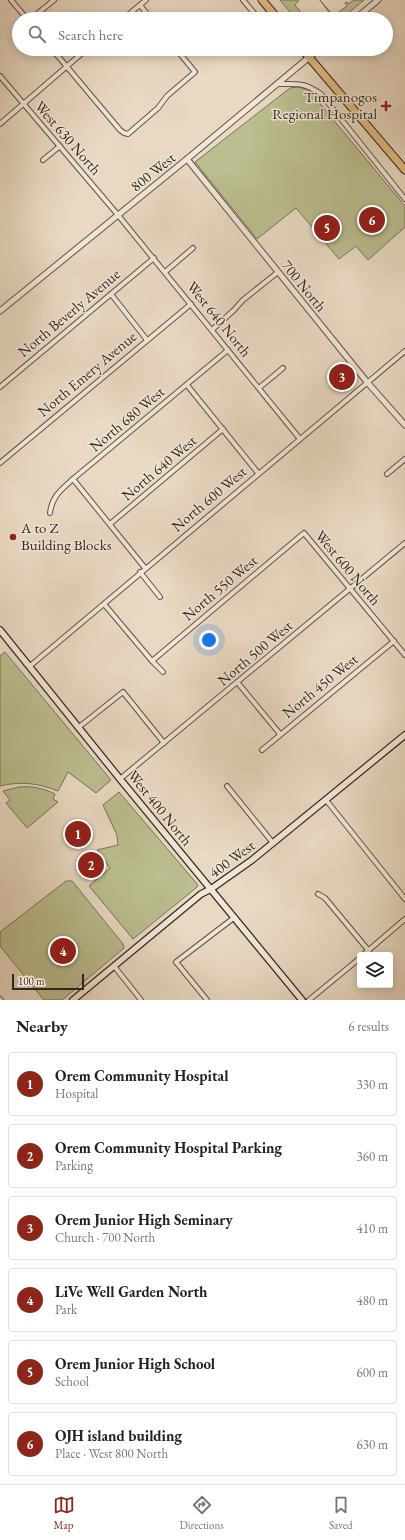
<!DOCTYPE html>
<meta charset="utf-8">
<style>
body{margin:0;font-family:"EB Garamond",serif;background:#f2f2f2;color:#222}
.controls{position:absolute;right:12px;bottom:12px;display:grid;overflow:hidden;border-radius:4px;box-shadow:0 2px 10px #0003}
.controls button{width:36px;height:36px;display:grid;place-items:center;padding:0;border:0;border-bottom:1px solid #e0e0e0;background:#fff;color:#222;font:20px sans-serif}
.scale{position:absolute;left:12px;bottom:10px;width:72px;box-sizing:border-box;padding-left:4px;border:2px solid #342621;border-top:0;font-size:11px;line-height:14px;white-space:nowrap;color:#342621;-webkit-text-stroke:3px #f1e6d7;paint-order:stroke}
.you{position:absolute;left:209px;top:640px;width:14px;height:14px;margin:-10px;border:3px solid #fff;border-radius:50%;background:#1a73e8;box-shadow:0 0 0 6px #1a73e833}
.badge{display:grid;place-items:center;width:26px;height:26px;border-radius:50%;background:#8f2418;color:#fff;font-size:13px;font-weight:700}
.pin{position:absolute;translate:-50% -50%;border:2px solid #fff;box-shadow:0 1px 4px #0006}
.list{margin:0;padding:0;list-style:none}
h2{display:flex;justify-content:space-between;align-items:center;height:52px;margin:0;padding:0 16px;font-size:17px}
h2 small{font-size:13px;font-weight:400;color:#767676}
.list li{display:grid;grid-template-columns:26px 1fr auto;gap:12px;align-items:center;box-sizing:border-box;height:64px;margin:0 8px 8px;padding:0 8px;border:1px solid #e0e0e0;border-radius:4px}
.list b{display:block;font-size:15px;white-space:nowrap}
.list p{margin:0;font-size:13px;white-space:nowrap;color:#767676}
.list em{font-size:13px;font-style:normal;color:#767676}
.icon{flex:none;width:22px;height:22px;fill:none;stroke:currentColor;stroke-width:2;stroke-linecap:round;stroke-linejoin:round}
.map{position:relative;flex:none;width:405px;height:1000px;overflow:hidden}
.search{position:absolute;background:#fff;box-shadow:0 2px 10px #0003;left:12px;right:12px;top:12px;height:44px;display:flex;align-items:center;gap:10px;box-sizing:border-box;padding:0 14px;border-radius:22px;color:#767676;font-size:15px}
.sheet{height:484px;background:#fff}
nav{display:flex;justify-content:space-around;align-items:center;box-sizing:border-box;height:56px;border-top:1px solid #e0e0e0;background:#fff;font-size:11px;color:#767676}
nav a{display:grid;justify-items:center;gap:2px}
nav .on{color:#8f2418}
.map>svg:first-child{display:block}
</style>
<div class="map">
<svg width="405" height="1000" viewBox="0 0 405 1000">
<rect width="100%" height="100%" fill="#e9d9c2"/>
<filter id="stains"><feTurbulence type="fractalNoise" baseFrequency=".005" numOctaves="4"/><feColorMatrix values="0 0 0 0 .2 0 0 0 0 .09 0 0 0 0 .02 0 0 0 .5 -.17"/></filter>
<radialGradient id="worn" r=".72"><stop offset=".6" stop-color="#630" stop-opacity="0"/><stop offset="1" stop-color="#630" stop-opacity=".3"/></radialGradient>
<g fill="#bbbe90" stroke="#787258">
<path d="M280,0H299L295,5L306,19H296Z"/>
<path d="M320,0L333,15H335L347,6L345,3L347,2L348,4L354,0H364L341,19H334Z"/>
<path d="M298,87L309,90L312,94L405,206V227L368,260L356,246L339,259L296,208L257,239L195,162L290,88Z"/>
<path d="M5,652L111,780L96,793L68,772L58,791C38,783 21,781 0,786V656Z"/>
<path d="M19,787C32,786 43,788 55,794L53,799L58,802L27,828L6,803L10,800L3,791Z"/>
<path d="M119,792L198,885L196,888L133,939L89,886L110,868L97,850L118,845L117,835L103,805Z"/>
<path d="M66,881H72L123,944L124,948L62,1000H44L0,946V932Z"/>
</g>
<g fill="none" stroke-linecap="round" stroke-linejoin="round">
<g stroke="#615349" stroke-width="6">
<g id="minor">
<path d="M11,0L27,19"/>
<path d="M243,0L259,19"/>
<path d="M140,5L151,19"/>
<path d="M31,19L54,0"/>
<path d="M123,19L146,0"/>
<path d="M52,49L120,130L124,133L128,134L158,108L167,96L195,72L176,49"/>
<path d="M0,76L118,215L300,439"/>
<path d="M278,84C299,84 303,82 321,94L405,199"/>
<path d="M0,124L87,49"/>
<path d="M43,160L60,146"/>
<path d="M165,272L193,248"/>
<path d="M111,294L147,340"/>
<path d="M212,330L234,310L243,300L278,272"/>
<path d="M187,385L258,473"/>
<path d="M0,387L154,258"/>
<path d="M259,388L283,368"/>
<path d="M0,463L191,304"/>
<path d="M387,474L405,459"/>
<path d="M73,479L145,568"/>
<path d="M50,513C52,496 61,490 73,479L228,350"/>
<path d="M110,524L223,429"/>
<path d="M140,572L160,597"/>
<path d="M104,604L152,661L163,672"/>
<path d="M152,661L304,533L405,655"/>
<path d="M30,666L405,351"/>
<path d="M238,683L280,734"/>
<path d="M79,727L123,692L164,743"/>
<path d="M262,750L394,641"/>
<path d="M120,779L405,543"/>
<path d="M227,786L273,843"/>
<path d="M326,800L405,899"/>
<path d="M318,894L325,898L369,951"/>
<path d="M363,955L405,919"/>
<path d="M114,966L141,1000"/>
<path d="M0,999L1,1000"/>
<path d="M207,1000L176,962L235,917"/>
<path d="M309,1000L360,958"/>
</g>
</g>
<g stroke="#615349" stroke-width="7">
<g id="tertiary">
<path d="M355,19L378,0"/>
<path d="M187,159L367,382L405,425"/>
<path d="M0,311L187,159L319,49"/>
</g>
</g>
<g stroke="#342621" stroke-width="8">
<g id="secondary">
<path d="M0,630L120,779L302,1000"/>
<path d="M73,1000L201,894L211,889L252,860L405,735"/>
</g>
</g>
<g stroke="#342621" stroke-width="9">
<g id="trunk">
<path d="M262,0L278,19"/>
<path d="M302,49L405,170"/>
</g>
</g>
<use href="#minor" stroke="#f1e6d7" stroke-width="4"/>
<use href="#tertiary" stroke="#f1e6d7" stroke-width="5"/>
<use href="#secondary" stroke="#f1e6d7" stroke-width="5.5"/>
<use href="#trunk" stroke="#e4bc81" stroke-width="7"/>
</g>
<g fill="#8f2418" stroke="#f1e6d7" stroke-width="1.5">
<path d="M384 100h4v4h4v4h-4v4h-4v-4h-4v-4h4z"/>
<circle cx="13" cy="537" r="4"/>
</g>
<g text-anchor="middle" stroke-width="3" stroke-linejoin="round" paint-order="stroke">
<g font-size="15" fill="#342621" stroke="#f1e6d7" text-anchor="end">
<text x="377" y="102">Timpanogos<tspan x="377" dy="17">Regional Hospital</tspan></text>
<text x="21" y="533" text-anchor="start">A to Z<tspan x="21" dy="17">Building Blocks</tspan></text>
</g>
<g font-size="15" fill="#342621" stroke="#f1e6d7">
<text transform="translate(68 138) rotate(49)" y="5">West 630 North</text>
<text transform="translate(153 172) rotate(-39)" y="5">800 West</text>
<text transform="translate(304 286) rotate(51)" y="5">700 North</text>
<text transform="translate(69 313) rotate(-40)" y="5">North Beverly Avenue</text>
<text transform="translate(219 319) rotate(51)" y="5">West 640 North</text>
<text transform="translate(87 374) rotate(-40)" y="5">North Emery Avenue</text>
<text transform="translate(127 419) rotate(-40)" y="5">North 680 West</text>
<text transform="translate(159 468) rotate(-40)" y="5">North 640 West</text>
<text transform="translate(209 499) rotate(-40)" y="5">North 600 West</text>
<text transform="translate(348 568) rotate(50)" y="5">West 600 North</text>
<text transform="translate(220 588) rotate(-40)" y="5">North 550 West</text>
<text transform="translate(255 653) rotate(-40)" y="5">North 500 West</text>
<text transform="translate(320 686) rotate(-39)" y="5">North 450 West</text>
<text transform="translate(160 808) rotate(51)" y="5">West 400 North</text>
<text transform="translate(232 859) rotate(-36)" y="5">400 West</text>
</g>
</g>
<rect width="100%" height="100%" filter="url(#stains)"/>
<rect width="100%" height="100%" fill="url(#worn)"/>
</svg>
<div class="controls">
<button><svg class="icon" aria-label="layers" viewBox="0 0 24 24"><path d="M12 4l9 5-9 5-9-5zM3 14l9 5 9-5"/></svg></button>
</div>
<div class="scale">100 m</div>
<div class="you"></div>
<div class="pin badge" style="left:78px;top:834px">1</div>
<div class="pin badge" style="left:91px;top:865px">2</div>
<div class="pin badge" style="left:342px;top:377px">3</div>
<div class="pin badge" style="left:63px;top:951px">4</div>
<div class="pin badge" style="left:327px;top:228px">5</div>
<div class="pin badge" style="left:372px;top:220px">6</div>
<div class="search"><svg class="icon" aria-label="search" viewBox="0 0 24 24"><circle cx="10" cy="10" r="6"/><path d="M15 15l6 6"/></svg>Search here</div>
</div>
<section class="sheet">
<h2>Nearby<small>6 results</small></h2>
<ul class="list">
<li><span class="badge">1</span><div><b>Orem Community Hospital</b><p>Hospital</p></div><em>330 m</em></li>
<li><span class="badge">2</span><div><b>Orem Community Hospital Parking</b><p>Parking</p></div><em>360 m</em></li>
<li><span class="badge">3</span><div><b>Orem Junior High Seminary</b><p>Church · 700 North</p></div><em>410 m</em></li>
<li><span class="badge">4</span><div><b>LiVe Well Garden North</b><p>Park</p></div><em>480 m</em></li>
<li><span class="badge">5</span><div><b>Orem Junior High School</b><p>School</p></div><em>600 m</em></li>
<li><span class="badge">6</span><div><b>OJH island building</b><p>Place · West 800 North</p></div><em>630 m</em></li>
</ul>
</section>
<nav>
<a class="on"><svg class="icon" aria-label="map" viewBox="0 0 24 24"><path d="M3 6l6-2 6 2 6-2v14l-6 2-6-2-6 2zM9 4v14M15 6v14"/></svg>Map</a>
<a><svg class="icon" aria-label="directions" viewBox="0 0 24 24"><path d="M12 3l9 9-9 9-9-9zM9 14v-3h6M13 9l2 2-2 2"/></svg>Directions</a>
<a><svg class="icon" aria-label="saved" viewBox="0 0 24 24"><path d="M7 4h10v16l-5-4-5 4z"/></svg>Saved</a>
</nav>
